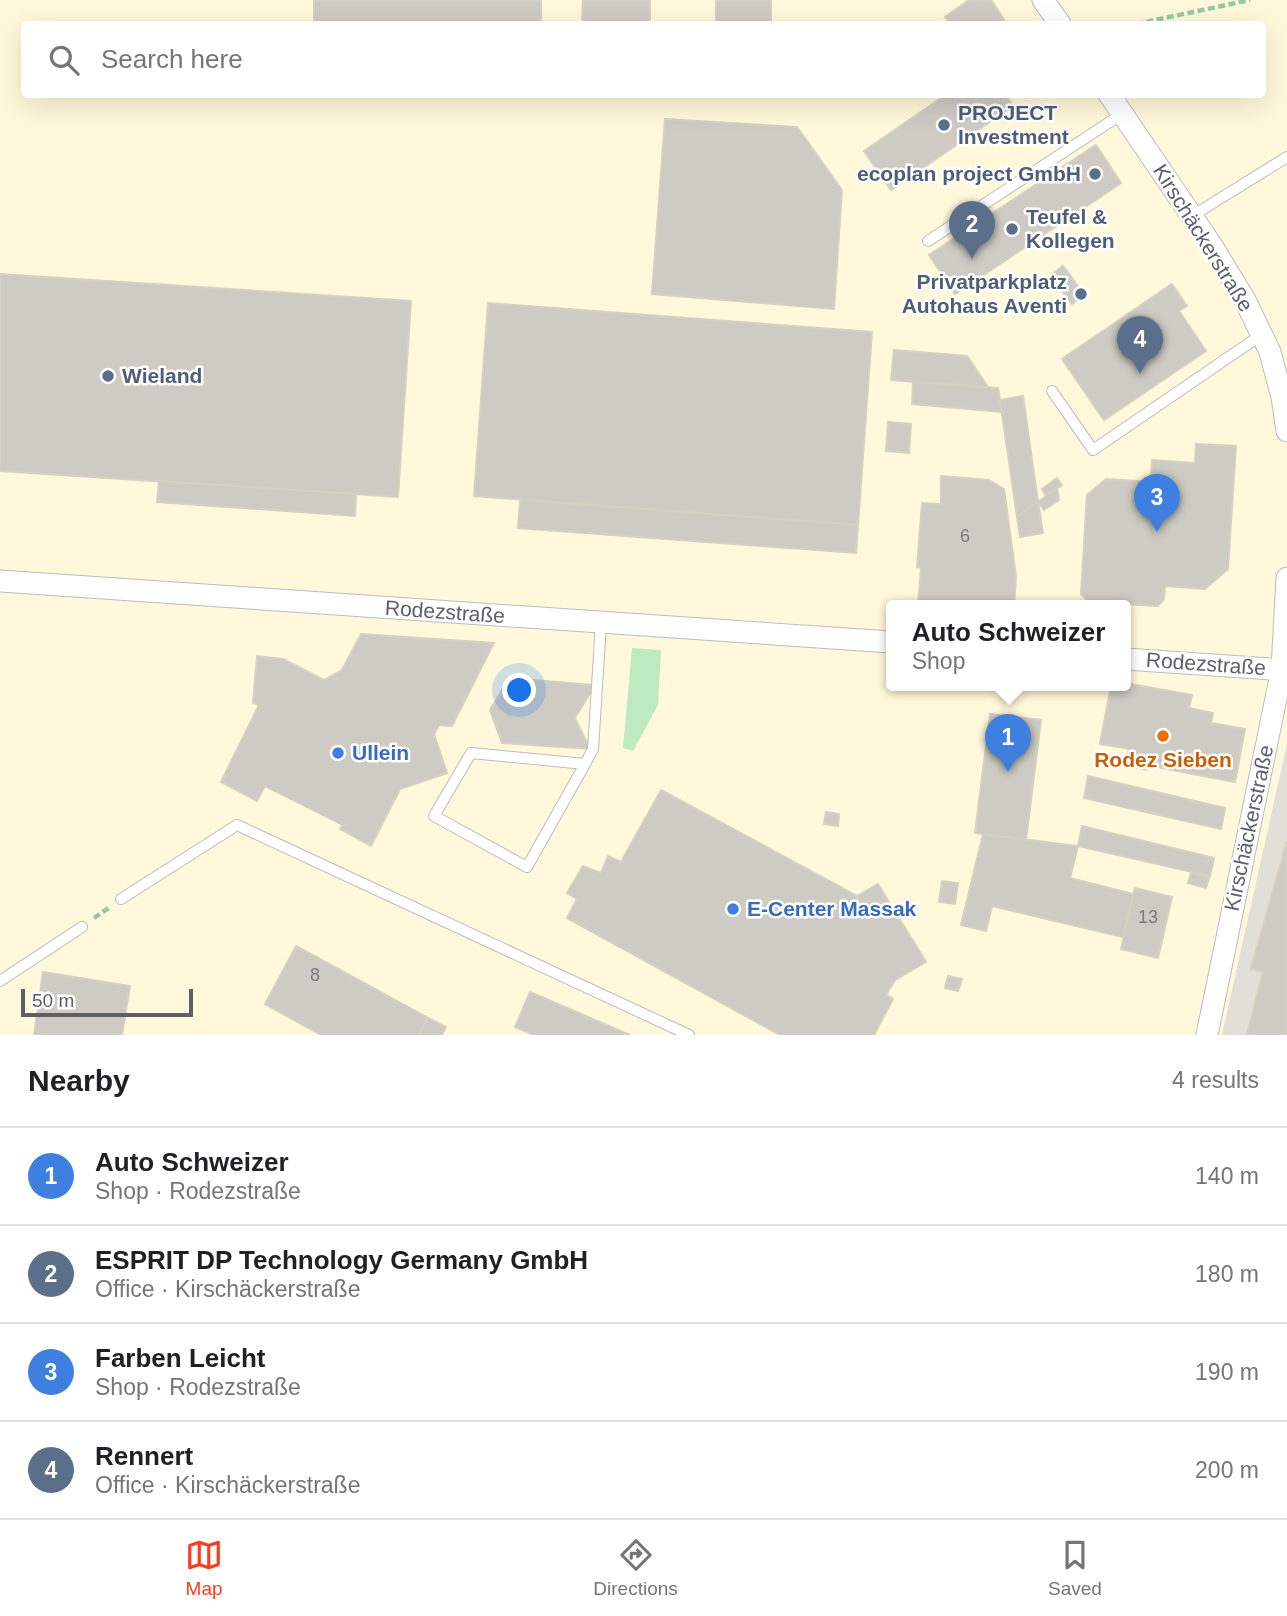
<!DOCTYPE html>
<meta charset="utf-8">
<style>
body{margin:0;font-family:Arial,sans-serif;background:#f2f2f2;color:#202124}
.scale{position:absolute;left:21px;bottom:18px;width:172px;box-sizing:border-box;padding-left:7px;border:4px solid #5c6066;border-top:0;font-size:19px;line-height:24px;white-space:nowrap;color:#5c6066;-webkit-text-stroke:5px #fff;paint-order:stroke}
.you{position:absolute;left:520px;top:691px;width:24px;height:24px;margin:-18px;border:5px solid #fff;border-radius:50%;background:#1a73e8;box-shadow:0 0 0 10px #1a73e833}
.badge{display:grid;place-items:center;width:46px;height:46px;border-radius:50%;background:#fb3b1f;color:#fff;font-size:23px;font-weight:700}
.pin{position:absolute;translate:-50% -58px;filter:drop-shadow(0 2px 4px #0008)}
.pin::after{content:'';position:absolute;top:37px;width:24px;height:21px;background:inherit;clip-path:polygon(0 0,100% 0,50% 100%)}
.popup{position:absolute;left:886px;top:600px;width:245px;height:91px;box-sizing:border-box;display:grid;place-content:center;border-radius:7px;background:#fff;filter:drop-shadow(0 2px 5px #0005);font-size:23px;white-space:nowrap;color:#757577}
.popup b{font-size:26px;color:#202124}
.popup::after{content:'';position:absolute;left:50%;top:100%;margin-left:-14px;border:14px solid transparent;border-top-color:#fff}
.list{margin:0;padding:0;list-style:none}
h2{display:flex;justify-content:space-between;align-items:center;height:91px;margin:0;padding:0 28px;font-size:30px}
h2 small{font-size:23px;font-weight:400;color:#757577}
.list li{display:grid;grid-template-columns:46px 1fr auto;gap:21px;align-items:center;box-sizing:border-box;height:98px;padding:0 28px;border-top:2px solid #e0e0e0}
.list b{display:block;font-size:26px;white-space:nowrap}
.list p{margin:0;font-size:23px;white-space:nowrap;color:#757577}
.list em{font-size:23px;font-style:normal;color:#757577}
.icon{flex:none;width:38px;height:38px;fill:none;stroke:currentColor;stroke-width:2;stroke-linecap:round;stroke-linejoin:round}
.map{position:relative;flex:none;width:1287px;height:1035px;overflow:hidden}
.search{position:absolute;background:#fff;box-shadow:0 7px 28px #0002;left:21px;right:21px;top:21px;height:77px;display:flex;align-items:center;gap:18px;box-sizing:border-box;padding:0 24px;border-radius:7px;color:#757577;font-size:26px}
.sheet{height:483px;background:#fff}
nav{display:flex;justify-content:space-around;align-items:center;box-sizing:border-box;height:98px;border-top:2px solid #e0e0e0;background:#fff;font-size:19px;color:#757577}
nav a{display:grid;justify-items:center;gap:4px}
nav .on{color:#fb3b1f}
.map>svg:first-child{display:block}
</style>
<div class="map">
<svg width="1287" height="1035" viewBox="0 0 1287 1035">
<rect width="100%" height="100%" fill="#f0eee4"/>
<path fill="#fff8da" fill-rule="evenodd" d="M0,0H1287V744L1222,1035H0ZM24,24H1262V94H24ZM891,606H1125V686H891Z"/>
<path fill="#e0dfd8" d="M1287,744V1035H1222L1265,843Z"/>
<path fill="#beeac0" d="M632,648L661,650L658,705L633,751L623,748Z"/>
<g fill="#cdcbc3" stroke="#d5d0c1" stroke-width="2">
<rect x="314" y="0" width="227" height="24"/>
<path d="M583,0H650V24H582Z"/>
<rect x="716" y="0" width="55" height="24"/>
<path d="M969,0H991L1007,24H951L945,17Z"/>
<path d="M947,94H1005L1013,106L891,190L864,151Z"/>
<path d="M665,119L797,127L842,190L834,309L652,294Z"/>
<path d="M1096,145L1121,183L955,294L929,255Z"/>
<path d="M1063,266L1070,275L1057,284L1051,275Z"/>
<path d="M0,274L411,301L398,497L0,471Z"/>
<path d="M1070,275L1084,295L1072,304L1057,284Z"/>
<path d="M1172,284L1187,306L1179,311L1206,351L1104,420L1062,359Z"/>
<path d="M488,303L872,332L858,525L474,496Z"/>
<path d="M894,350L967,356L988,387L891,380Z"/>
<path d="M913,382L998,388L1002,412L912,404Z"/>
<path d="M1023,396L1038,502L1017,517L1000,400Z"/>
<path d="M888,422L911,424L909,453L886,451Z"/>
<path d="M1196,444L1236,446L1228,569L1205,589L1165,586L1164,599L1158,606L1089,602L1081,594L1087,495L1106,479L1151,482L1152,460L1195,463Z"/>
<path d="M941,476L989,480L1004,489L1016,576L1014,606H918L921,568L917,567L922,503L941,504Z"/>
<path d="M1057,478L1062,485L1046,496L1042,489Z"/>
<path d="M159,481L356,494L355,516L157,502Z"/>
<path d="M1057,488L1059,500L1044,510L1038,502Z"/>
<path d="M520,500L858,525L856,553L518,528Z"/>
<path d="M1038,502L1043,533L1020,537L1017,517Z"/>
<path d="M361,634L494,643L452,726L439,725L434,734L447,773L400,789L371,846L340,829L343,825L265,786L257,801L221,782L259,705L253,703L257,656L283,659L324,680L342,670Z"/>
<path d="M509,678L595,685L575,718L590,749L502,743L490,710Z"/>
<path d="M1125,683L1192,695L1189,708L1213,713L1211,723L1245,729L1235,782L1146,765V770L1126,766L1129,749L1100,744L1111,686H1125Z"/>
<path d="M990,714L1041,720L1026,840L975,833Z"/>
<path d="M1088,776L1225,808L1221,829L1084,798Z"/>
<path d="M661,790L857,896L878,884L926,962L895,980L886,995L893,999L874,1035H780L567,918L577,899L567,893L583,866L601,873L608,856L621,862Z"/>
<path d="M826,812L839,814L838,826L824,824Z"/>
<path d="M1082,826L1214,858L1210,876L1078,846Z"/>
<path d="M983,834L1078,846L1070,878L1133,894L1123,937L992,906L986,931L961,925Z"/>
<path d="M1287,841V1035H1247L1263,972L1251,969Z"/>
<path d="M1191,873L1209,878L1206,888L1188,883Z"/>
<path d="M942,881L958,883L955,904L939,902Z"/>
<path d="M1135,888L1172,897L1158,958L1121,949Z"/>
<path d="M296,946L428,1018L418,1035H321L265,1004Z"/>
<path d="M43,972L130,986L122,1035H34Z"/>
<path d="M948,976L962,979L958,991L945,988Z"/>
<path d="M530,992L630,1035H534L515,1027Z"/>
<path d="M428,1018L446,1027L442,1035H418Z"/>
</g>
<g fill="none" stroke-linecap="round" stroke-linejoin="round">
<g stroke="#b9bcc1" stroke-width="12">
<g id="lane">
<path d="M1192,216L1287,157"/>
<path d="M928,241L1122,114"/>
<path d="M1052,391L1093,450L1261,335"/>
<path d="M585,764L471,753L434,816L527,867L585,764L593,749L601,623"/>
<path d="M121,899L237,825L689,1035"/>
<path d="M0,981L82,927"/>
</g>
</g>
<g stroke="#b9bcc1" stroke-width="23">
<g id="street">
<path d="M1043,0L1060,24"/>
<path d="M1109,94L1212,246L1245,300L1270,352L1282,397L1287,431"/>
<path d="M0,581L891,642"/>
<path d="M1125,659L1287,670"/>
<path d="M1207,1035L1282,669L1287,578"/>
</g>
</g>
<g stroke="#94c9a7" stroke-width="4.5" stroke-dasharray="7 3.5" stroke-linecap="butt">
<path d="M1136,24L1250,0"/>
<path d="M94,918L110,907"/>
</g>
<use href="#lane" stroke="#fff" stroke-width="10"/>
<use href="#street" stroke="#fff" stroke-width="21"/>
</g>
<g fill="#5c6f8a" stroke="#fff" stroke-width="2.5">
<circle cx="944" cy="125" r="7"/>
<circle cx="1095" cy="174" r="7"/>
<circle cx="1012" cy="229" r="7"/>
<circle cx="1081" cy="294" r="7"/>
<circle cx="108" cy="376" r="7"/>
</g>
<circle fill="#e8710a" stroke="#fff" stroke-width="2.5" cx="1163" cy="736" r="7"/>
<g fill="#3f7fe0" stroke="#fff" stroke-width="2.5">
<circle cx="338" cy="753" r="7"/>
<circle cx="733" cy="909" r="7"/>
</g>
<g text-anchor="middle" stroke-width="5" stroke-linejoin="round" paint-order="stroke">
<g font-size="18" fill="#787b7d">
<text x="965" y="542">6</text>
<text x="1148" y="923">13</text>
<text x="315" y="981">8</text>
</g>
<g font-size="21" font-weight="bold" fill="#4e5e75" stroke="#fff" text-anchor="start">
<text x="958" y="120">PROJECT<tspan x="958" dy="24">Investment</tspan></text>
<text x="1081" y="181" text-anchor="end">ecoplan project GmbH</text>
<text x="1026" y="224">Teufel &amp;<tspan x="1026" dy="24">Kollegen</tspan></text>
<text x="1067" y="289" text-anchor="end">Privatparkplatz<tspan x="1067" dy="24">Autohaus Aventi</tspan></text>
<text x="122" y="383">Wieland</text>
</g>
<g font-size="21" fill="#5c6066" stroke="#fff">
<text transform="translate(1203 238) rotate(58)" y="7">Kirschäckerstraße</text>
<text transform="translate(445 612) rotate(4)" y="7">Rodezstraße</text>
<text transform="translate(1206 664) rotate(4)" y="7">Rodezstraße</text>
<text transform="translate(1249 828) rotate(-78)" y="7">Kirschäckerstraße</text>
</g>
<g font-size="21" font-weight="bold" fill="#366cbe" stroke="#fff" text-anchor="start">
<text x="352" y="760">Ullein</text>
<text x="747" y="916">E-Center Massak</text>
</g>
<g font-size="21" font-weight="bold" fill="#c56008" stroke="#fff">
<text x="1163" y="767">Rodez Sieben</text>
</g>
</g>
</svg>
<div class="scale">50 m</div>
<div class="you"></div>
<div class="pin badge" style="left:1008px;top:772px;background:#3f7fe0">1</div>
<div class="popup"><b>Auto Schweizer</b>Shop</div>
<div class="pin badge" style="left:972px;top:259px;background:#5c6f8a">2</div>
<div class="pin badge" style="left:1157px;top:532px;background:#3f7fe0">3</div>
<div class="pin badge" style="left:1140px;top:374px;background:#5c6f8a">4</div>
<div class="search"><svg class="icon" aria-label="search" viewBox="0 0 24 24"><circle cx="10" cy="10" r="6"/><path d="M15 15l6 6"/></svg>Search here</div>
</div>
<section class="sheet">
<h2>Nearby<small>4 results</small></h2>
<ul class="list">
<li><span class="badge" style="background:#3f7fe0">1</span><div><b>Auto Schweizer</b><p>Shop · Rodezstraße</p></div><em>140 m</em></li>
<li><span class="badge" style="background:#5c6f8a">2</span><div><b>ESPRIT DP Technology Germany GmbH</b><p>Office · Kirschäckerstraße</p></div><em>180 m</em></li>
<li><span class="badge" style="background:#3f7fe0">3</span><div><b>Farben Leicht</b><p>Shop · Rodezstraße</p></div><em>190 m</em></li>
<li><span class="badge" style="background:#5c6f8a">4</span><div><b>Rennert</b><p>Office · Kirschäckerstraße</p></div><em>200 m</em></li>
</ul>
</section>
<nav>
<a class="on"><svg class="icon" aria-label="map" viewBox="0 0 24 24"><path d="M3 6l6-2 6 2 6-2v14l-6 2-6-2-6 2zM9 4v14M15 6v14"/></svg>Map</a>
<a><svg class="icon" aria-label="directions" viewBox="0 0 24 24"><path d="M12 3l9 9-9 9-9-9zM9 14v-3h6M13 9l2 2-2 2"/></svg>Directions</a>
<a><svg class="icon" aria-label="saved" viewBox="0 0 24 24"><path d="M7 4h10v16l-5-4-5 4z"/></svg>Saved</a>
</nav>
